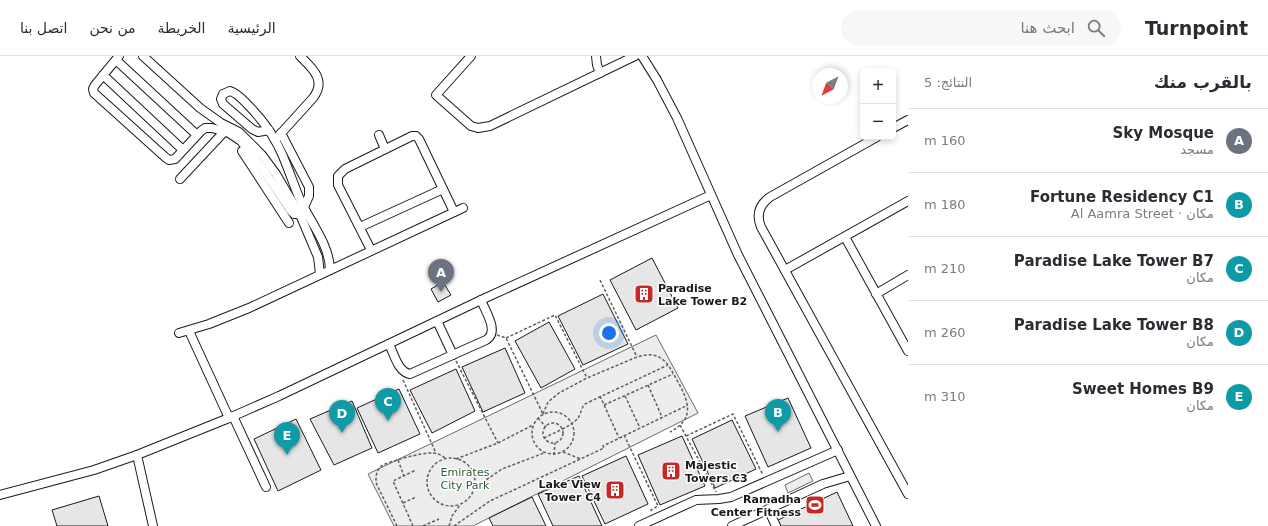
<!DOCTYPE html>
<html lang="ar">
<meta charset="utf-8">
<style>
body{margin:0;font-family:"DejaVu Sans",Cairo,sans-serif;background:#f7f7f7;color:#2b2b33;direction:rtl}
.controls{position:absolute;right:12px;top:12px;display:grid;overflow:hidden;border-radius:6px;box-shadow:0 2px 6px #0003}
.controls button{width:36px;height:36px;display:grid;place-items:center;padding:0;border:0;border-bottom:1px solid #e1e1e2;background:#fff;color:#2b2b33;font:20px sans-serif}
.compass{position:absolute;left:812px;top:12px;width:36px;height:36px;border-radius:50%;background:#fff;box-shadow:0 2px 6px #0003;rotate:221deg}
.you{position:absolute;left:609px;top:277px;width:14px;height:14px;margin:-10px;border:3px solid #fff;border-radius:50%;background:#1a73e8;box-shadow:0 0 0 6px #1a73e833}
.badge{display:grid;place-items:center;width:26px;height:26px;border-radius:50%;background:#ea580c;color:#fff;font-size:13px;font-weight:700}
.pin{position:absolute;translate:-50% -33px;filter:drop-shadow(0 1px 2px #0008)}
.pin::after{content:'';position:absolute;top:21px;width:14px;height:12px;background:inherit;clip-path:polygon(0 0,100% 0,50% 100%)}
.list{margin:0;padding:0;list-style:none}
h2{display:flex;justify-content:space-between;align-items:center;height:52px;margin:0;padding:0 16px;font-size:17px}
h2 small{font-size:13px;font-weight:400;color:#7c7c81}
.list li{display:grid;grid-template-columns:26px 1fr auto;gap:12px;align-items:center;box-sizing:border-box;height:64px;padding:0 16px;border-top:1px solid #e1e1e2}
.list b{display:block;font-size:15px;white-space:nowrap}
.list p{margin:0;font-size:13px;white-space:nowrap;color:#7c7c81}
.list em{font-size:13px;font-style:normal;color:#7c7c81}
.icon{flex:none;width:22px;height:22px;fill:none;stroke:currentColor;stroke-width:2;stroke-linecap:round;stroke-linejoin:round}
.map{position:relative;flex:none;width:908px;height:470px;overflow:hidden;direction:ltr}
header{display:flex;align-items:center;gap:24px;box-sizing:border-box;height:56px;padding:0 20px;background:#fff;border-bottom:1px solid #e1e1e2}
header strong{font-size:19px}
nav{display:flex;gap:22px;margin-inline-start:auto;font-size:14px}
.search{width:280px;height:36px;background:#f7f7f7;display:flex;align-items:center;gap:10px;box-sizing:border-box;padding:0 14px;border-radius:22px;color:#7c7c81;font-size:15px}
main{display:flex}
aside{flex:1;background:#fff}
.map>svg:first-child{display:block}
</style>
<header>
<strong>Turnpoint</strong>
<div class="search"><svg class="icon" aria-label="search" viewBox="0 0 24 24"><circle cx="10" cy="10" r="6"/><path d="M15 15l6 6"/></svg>ابحث هنا</div>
<nav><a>الرئيسية</a><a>الخريطة</a><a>من نحن</a><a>اتصل بنا</a></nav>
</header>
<main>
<aside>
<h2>بالقرب منك<small>النتائج: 5</small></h2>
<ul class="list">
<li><span class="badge" style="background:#6b7280">A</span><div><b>Sky Mosque</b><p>مسجد</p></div><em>160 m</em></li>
<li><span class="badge" style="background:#0f9aa8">B</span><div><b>Fortune Residency C1</b><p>مكان · Al Aamra Street</p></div><em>180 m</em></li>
<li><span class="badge" style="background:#0f9aa8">C</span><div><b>Paradise Lake Tower B7</b><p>مكان</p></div><em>210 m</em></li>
<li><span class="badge" style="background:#0f9aa8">D</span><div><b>Paradise Lake Tower B8</b><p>مكان</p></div><em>260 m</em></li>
<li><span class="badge" style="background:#0f9aa8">E</span><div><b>Sweet Homes B9</b><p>مكان</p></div><em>310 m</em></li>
</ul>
</aside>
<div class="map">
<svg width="908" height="470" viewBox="0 0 908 470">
<rect width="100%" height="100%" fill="#fff"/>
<g fill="#ededed" stroke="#6a6a6a">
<path d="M656,279L698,357L473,470H394L368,418Z"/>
<path d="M809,417L813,425L788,437L785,429Z"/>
</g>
<g fill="#e6e6e6" stroke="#1a1a1a">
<path d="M652,202L678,252L636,274L610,224Z"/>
<path d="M443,226L451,239L438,246L431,233Z"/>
<path d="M603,238L628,288L583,309L558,260Z"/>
<path d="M549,266L575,313L541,332L515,285Z"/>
<path d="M505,292L525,337L483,356L462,311Z"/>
<path d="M456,313L475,355L432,377L410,334Z"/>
<path d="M399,333L420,378L378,397L357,352Z"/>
<path d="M788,342L811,392L768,411L745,360Z"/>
<path d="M352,345L372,392L334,409L310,363Z"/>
<path d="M296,363L321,414L278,435L254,383Z"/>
<path d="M732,364L756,413L715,432L692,383Z"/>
<path d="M682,380L705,430L660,449L638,399Z"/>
<path d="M626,400L648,448L605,468L582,420Z"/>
<path d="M579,420L602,470H553L538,438Z"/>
<path d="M837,436L853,470H779L776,465Z"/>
<path d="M99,440L108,470H57L52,454Z"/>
<path d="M532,441L546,470H493L489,462Z"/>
</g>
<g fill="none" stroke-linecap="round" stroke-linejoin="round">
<g stroke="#1a1a1a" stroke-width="10">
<g id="minor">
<path d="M119,0L95,29L93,33L94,37L165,101L169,104L175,103L201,75L205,72H212L229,77L241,85L263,113L291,155L294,158H299"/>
<path d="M143,0L200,52L221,67L239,76L262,99L276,118L301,161L318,201L320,218"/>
<path d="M471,0L436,39L471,70L478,72L490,70L635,0"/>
<path d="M596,0L597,9L600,17"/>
<path d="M642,0L657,24L677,62L738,199L876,470"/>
<path d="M116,4L197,79"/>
<path d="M103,19L183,94"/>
<path d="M893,72L908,64"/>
<path d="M269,74L258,76L252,73L223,48L221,43L223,38L230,35C237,37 242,43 247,48C261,62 274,79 282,98C289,114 294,130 301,146C312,168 329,189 330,213"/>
<path d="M281,77L309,131V140L304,151"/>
<path d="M379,79L385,93"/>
<path d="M877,81L770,141C759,149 756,159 761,171L908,438"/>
<path d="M275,84L313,42C327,24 312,12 300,0"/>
<path d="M242,95L289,167"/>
<path d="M180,123L224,76"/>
<path d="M360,171L443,133"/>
<path d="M845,181L908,295"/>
<path d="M371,194L338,129V120L345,113L412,80H416L419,83L454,156"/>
<path d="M785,214L908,145"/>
<path d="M876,238L908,219"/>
<path d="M437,265L453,299"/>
<path d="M189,275L229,362"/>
<path d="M179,277L209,268L249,252L463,152"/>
<path d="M389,288C394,298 398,316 410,318L486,284C500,276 485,255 481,244"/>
<path d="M233,360L266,431"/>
<path d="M137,399L153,470"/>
<path d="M0,439L94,414L137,399L229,362L279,340L481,244L711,139"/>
<path d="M768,453L776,470"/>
<path d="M639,470L696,444L719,443L731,441L838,394"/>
<path d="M732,470L823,428L850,420"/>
</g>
</g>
<g stroke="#5f5f5f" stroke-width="1.5" stroke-dasharray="3 2" stroke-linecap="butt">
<path d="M600,224L637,301"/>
<path d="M497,279L506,282L543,358"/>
<path d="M506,282L555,259L587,322"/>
<path d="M456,305L498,387"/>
<path d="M403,324L436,397"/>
<path d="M648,329L662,361"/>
<path d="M600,340L619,382"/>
<path d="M625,340L640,372"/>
<path d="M604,349L673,318"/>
<circle cx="553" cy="377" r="21"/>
<path d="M543,358L548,346L559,337L587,322L637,301C662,293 668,308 678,326C689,346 695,363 670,376"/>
<path d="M538,362L546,371"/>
<circle cx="553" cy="377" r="10"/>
<path d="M680,369L716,436"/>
<path d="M624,379L658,450L651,454L652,456"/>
<path d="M686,380L733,358L763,419"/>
<path d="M544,382C553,377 572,370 578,362C581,358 581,352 585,348L668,309"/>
<path d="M563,396L581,403"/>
<path d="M554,399L555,387"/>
<circle cx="451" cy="426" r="24"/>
<path d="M456,403L498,387L533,369"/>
<path d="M398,404L404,420"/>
<path d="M474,432L502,413L544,397"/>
<path d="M403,447L416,441"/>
<path d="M397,470L377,429C375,423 376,416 380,411C385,406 424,396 432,397C437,397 442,399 446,403"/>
<path d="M413,470L393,425L416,414"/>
<path d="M423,470L439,463"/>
<path d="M449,470L452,460L460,449"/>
<path d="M454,470L490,445L604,392L603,390L688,349"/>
</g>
<use href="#minor" stroke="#fff" stroke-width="8"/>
</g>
<defs>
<g id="building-square" transform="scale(1)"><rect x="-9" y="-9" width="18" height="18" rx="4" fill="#c62828" stroke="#fff"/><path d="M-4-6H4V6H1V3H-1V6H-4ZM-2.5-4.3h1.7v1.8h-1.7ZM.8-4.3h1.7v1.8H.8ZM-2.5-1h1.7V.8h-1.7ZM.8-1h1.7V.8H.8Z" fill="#fff"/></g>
<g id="stadium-square" transform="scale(1)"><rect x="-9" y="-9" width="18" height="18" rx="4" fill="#c62828" stroke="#fff"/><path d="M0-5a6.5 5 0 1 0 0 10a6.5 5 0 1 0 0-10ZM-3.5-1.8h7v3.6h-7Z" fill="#fff"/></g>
</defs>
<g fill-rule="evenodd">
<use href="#building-square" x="644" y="238"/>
<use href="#building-square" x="671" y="415"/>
<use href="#building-square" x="615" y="434"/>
<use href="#stadium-square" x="815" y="449"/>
</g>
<g text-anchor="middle" stroke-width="3" stroke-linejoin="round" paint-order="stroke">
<g font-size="11" font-weight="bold" fill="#1a1a1a" stroke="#fff" text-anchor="start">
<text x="658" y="236">Paradise<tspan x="658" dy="13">Lake Tower B2</tspan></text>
<text x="685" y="413">Majestic<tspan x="685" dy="13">Towers C3</tspan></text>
<text x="601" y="432" text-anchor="end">Lake View<tspan x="601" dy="13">Tower C4</tspan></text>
<text x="801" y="447" text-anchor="end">Ramadha<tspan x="801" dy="13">Center Fitness</tspan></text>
</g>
<g font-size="11" fill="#2b5a34" stroke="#fff">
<text x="465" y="420">Emirates<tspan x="465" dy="13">City Park</tspan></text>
</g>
</g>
</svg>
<div class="controls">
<button>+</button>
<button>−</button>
</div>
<svg class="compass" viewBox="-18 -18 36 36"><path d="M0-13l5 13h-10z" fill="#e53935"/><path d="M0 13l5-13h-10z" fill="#7c7c81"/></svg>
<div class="you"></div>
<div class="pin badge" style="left:441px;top:236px;background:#6b7280">A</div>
<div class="pin badge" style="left:778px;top:376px;background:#0f9aa8">B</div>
<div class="pin badge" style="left:388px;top:365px;background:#0f9aa8">C</div>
<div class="pin badge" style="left:342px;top:377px;background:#0f9aa8">D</div>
<div class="pin badge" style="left:287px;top:399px;background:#0f9aa8">E</div>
</div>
</main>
